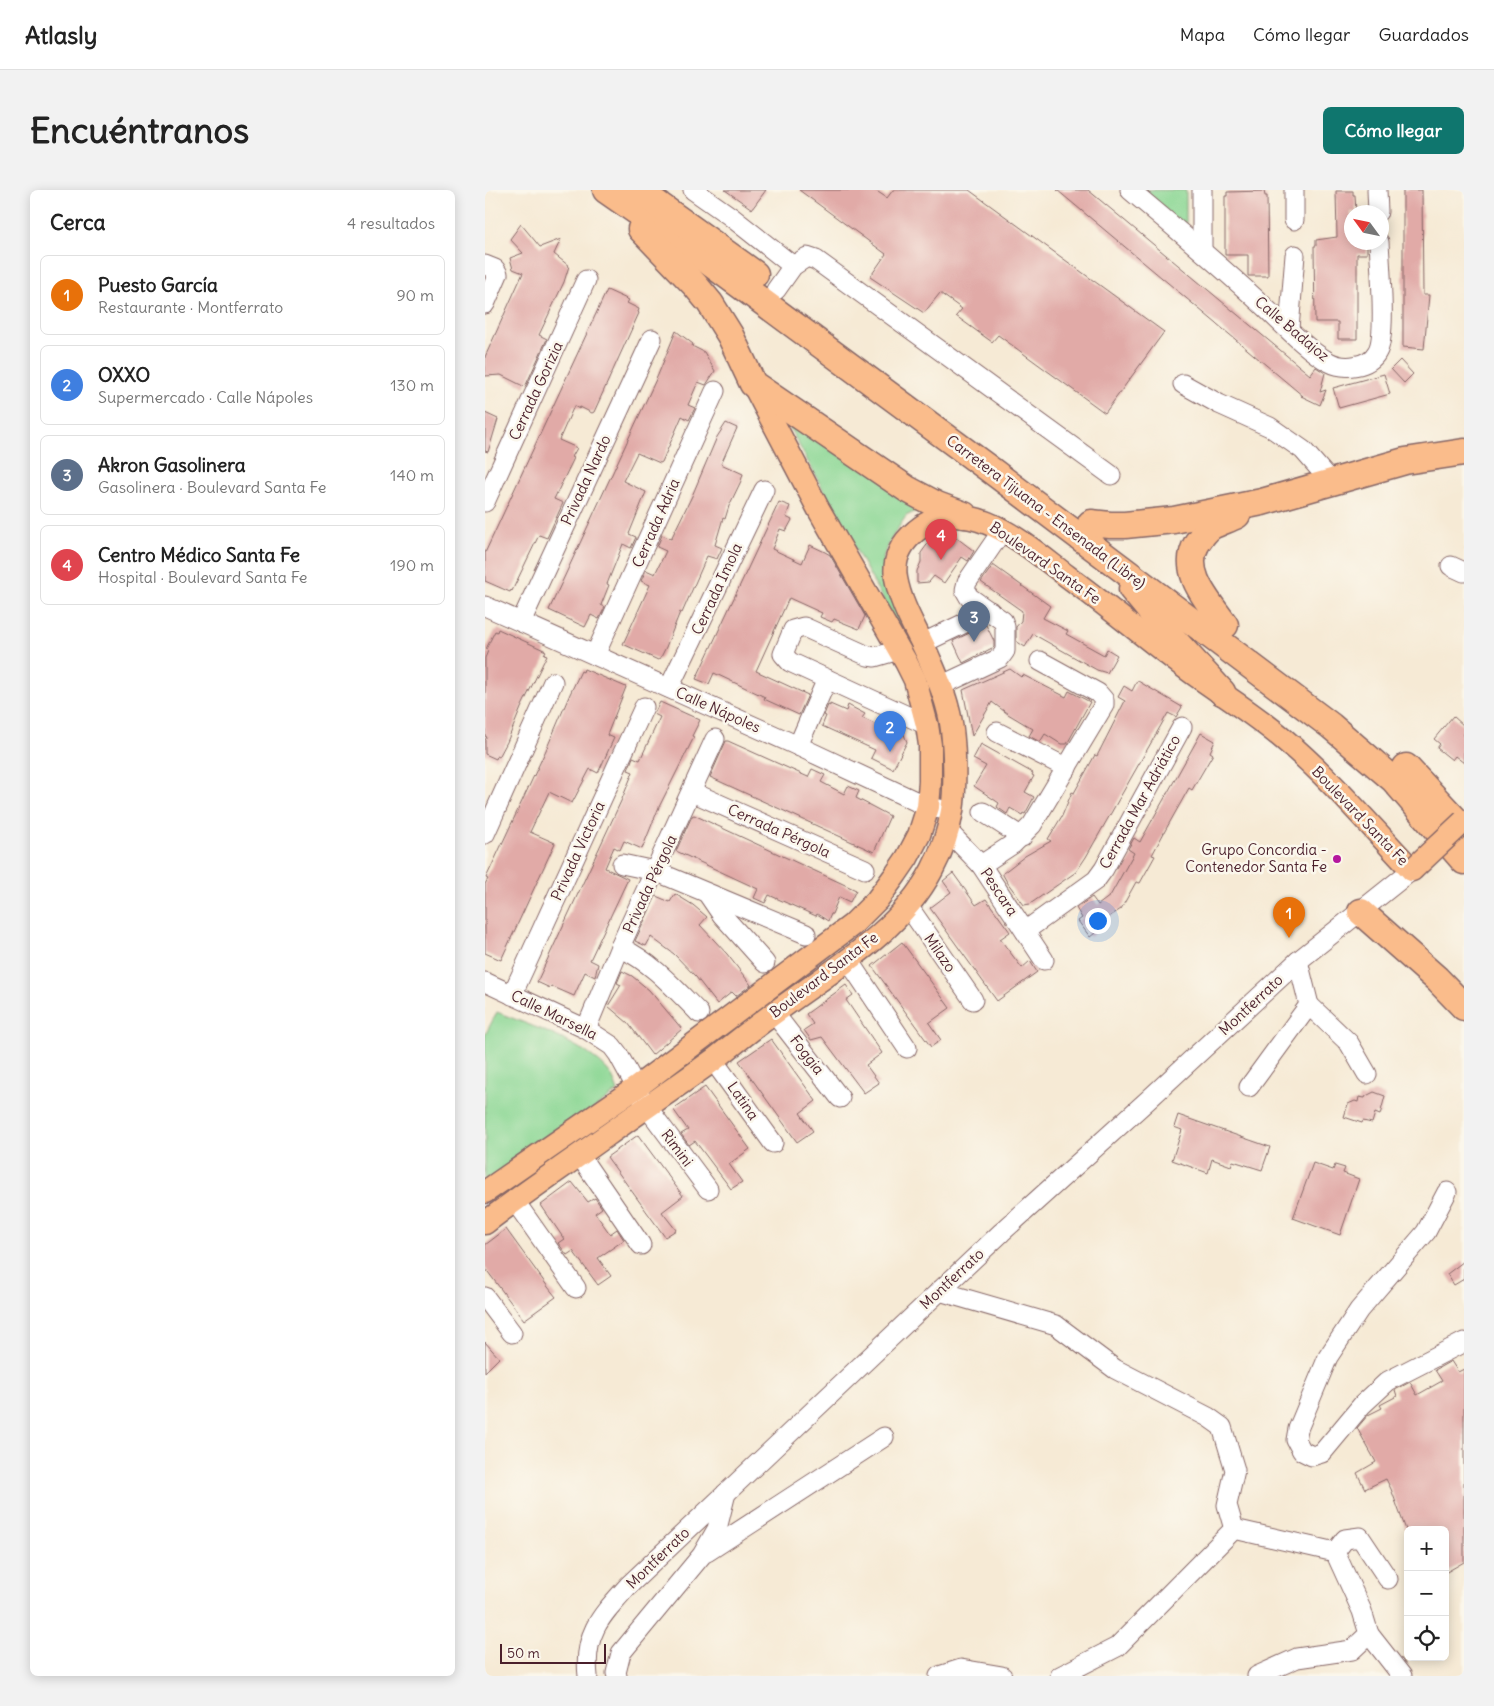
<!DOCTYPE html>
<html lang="es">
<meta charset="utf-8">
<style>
body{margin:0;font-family:Delius,sans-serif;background:#f2f2f2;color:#222}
.controls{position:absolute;right:15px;bottom:15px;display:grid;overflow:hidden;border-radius:8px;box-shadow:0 2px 12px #0003}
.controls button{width:45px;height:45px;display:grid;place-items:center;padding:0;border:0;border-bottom:1px solid #e0e0e0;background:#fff;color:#222;font:25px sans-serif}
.compass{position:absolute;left:859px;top:15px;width:45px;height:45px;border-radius:50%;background:#fff;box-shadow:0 2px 12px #0003;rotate:303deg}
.scale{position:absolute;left:15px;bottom:12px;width:106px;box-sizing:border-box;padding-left:5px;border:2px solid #4a1f2b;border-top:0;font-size:14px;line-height:18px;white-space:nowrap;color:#4a1f2b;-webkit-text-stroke:4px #fbf7ec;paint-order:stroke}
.you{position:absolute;left:612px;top:730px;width:18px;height:18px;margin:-12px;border:4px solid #fff;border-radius:50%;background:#1a73e8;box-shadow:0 0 0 8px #1a73e833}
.badge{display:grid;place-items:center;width:32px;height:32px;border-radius:50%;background:#0f766e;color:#fff;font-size:16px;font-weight:700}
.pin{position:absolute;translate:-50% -41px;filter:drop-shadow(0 1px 2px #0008)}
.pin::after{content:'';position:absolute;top:26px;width:18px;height:15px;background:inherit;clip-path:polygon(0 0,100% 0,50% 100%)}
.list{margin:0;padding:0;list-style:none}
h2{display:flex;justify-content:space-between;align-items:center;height:65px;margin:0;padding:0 20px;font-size:21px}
h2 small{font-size:16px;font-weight:400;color:#767676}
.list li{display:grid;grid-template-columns:32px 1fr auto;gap:15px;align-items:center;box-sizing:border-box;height:80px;margin:0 10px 10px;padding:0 10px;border:1px solid #e0e0e0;border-radius:8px}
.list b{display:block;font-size:19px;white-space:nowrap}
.list p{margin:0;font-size:16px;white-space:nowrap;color:#767676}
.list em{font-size:16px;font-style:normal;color:#767676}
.icon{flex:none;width:28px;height:28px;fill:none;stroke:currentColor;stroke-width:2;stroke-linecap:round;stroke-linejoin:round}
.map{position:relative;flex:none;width:979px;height:1486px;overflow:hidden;border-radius:8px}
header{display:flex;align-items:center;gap:30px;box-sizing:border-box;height:70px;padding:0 25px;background:#fff;border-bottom:1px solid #e0e0e0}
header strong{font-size:24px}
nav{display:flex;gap:28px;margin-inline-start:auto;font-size:18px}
.intro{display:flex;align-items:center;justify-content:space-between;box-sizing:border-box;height:120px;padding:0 30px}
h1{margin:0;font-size:35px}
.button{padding:12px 22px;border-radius:8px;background:#0f766e;color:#fff;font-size:18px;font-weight:700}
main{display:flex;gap:30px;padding:0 30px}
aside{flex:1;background:#fff;border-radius:8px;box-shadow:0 2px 12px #0003}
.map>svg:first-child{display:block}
</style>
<header>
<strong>Atlasly</strong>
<nav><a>Mapa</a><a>Cómo llegar</a><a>Guardados</a></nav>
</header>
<div class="intro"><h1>Encuéntranos</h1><a class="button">Cómo llegar</a></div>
<main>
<aside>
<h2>Cerca<small>4 resultados</small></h2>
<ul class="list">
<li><span class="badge" style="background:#e8710a">1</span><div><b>Puesto García</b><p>Restaurante · Montferrato</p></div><em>90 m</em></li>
<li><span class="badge" style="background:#3f7fe0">2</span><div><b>OXXO</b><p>Supermercado · Calle Nápoles</p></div><em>130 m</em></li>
<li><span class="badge" style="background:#5c6f8a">3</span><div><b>Akron Gasolinera</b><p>Gasolinera · Boulevard Santa Fe</p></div><em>140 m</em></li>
<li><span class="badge" style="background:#e0444e">4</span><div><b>Centro Médico Santa Fe</b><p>Hospital · Boulevard Santa Fe</p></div><em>190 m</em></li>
</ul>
</aside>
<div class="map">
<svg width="979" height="1486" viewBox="0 0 979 1486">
<rect width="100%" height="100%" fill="#fbf7ec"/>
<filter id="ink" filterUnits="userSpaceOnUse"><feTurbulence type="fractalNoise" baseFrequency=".02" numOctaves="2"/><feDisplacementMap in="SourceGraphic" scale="10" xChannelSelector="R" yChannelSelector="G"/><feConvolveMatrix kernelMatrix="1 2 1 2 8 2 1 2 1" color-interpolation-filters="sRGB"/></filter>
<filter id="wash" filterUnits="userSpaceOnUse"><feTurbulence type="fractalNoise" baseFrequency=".0096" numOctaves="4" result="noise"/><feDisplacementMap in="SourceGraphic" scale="20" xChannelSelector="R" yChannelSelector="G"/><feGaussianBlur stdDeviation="1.12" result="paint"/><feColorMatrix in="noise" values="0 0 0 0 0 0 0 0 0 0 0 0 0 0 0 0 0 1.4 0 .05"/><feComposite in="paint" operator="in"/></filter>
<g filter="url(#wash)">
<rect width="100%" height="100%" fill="#f6ead5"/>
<g fill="#8cd794" stroke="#6b7b60">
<path d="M646,0H701V43Z"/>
<path d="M290,216L439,317L421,326L408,346L398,367L405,397L425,449L422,454L302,233Z"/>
<path d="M12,822C46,836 102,854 125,883C128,888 131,895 133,901L0,998V845Z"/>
</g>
<g id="blocks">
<g fill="#e1aaa7">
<path d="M240,0H281L267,19Z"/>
<path d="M314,0H390L402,8L408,0H484L679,142L620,223L513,145L507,152L471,126L477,119L455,103L439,123L385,87L401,64Z"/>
<path d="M572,0H603L825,185L831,177L840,183L835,202L841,200L835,215L816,206H818Z"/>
<path d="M918,0H937L938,105H944L939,159L918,157Z"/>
<path d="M779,1L780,6H782L783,86H763V65H740V6H742V2Z"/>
<path d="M851,1H868V5H870L871,22H866V52H882V64H872V149H853V132H830L829,56H831V50L852,47Z"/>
<path d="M36,34L55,57L76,49L69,64L84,76L79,92L54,145L62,149L40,197L16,185L0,186V167L38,83L28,79L25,68L38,63L25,49Z"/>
<path d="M122,100L144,110L142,113L154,119L153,122L154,123L109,222L107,223L95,217L94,219L89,216L74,250L92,258L87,267L89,268L69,309L78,313L62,348L54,345L27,401L26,400L25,402L0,391V363Z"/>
<path d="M191,141L208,154L207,156L219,162L230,181L221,195L213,192L203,215L210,218L204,230L197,226L177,272L175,273L152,263L138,291L161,302L144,344L151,347L146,358L138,354L122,394L124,395L116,415L120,417L114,429L106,425L100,437L64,420L173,185Z"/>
<path d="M915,170L928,184L919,193L906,179Z"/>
<path d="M899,184L905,204L854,218L848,198Z"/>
<path d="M0,223L13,229L3,262L0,261Z"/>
<path d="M241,233L252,238L236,274L258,284L256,291L244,316L240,329L238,328L230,355L237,358L232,369L222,366L197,423L195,422L181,457L175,469L173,470L138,454L165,395L156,391L161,380L170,384L181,361L172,357L177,345L186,349L207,306L232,247Z"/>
<path d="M294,312L305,316L301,327L307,330L301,341L295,339L287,359L317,373L325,355L340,362L345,365L380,426L374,439L349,429L347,432L335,427L337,423L304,408L271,481L323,505L314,525L279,509L280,507L229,483L224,494L211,489Z"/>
<path d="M468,345L489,361L483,371L477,367L459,393L449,386L444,392L432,393V381L436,372V363L447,348L460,356Z"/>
<path d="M508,375L565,416L558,428L583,441L581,444L619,465L622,459L632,465L622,483L612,480L548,444L540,457L531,451V437L536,431L537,421L496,392Z"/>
<path d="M501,435L509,451V457L478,473L468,451Z"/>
<path d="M13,439L61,461L59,464L62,465L36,518L22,552L14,567L12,566L11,569L0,564V550L2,547L0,546V468L3,461L1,459L10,441L12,442Z"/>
<path d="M99,479L141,497L122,545L129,548L113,583L105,579L87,613L64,602L45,642L70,653L16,770L0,763V694L3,689L1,688L61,560L85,504L96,481L98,482Z"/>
<path d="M525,479L536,487L538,485L581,507L584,501L605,512L582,554H576L560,544L555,552L544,546L548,539L523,524L507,512L487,546L478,500Z"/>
<path d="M652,491H653L697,517L691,527L683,523L601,667L591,682L545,714L539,715L522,692L518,685V683L540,666L566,651L563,649L577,626L587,602L589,603L610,565L612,566L640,511L633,507L639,496L647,501Z"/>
<path d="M175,512L215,530L207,546L209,547L174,617L157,659L139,651L135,660L129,657L120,678L143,689L105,770L113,774L110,787L100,782L89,806L66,796L65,798L52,792L137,609L148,582L143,580L148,567L155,570L175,527L169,524Z"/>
<path d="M345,514L361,521L363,515L380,524L377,528L398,538L400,534L418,542L422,552L408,579L386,568L390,560L337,536L341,526L339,525L343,515L345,516Z"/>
<path d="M968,526L979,536V573L970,566L967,570L952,558L955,554L949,549Z"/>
<path d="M716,543L730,551L725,562L728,564L707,600L704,598L681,639L667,665L670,666L655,693L651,692L636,719L622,728L624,732L605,747L593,731L597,728L591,718L607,707L613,715L625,706L649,663L643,659L649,648L655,652Z"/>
<path d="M241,551H243L323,587L327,579L340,585L336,592L359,604L363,596L374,601L371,608L405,626L389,662L225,587Z"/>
<path d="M496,554L548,583L547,585L549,586L540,602L549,607L540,624L538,623L537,625L525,618L522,624L512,617L514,613L489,596L501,576L488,569Z"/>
<path d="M209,625L371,700L365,712L354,707L347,724H346L343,731L332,724L331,726L284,705L280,713L269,708L273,699L191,661L207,626Z"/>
<path d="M468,683L491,715L501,709L525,742L515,749L537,778L545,771L552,782L512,811L445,718L466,702L458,691Z"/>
<path d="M190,704L208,715L222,727L215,735L242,764L266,795L251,806L247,802L232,814L211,787L189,764L166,747L161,756L150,751L171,706L185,712Z"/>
<path d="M417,752L465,818L444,833L456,850L446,857L387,776Z"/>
<path d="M137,781L147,786L164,800L197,839L167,865L143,833L123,816L136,795L132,793Z"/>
<path d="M361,795L368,805L361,810L397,863L381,875L394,893L379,903L337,847L326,850L319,840L328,834L321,824Z"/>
<path d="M286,849L331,911L315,923L328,941L312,952L254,871Z"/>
<path d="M220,897L265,959L244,974L257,992L246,999L210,951L204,955L196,944L203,940L188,919Z"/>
<path d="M889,902L900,906L895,925L890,923L887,933L878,931L877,933L859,927L863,914L870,911L873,912L874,907L880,908L881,906Z"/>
<path d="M693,925L785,957L777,980L748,971L746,976L727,969L723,983L687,970L697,940L689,937Z"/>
<path d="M153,945L198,1006L177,1022L191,1040L180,1047L122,967Z"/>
<path d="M828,973L848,980L850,975L860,978L858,983L874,989L855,1045L808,1028Z"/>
<path d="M87,992L103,1012L110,1008L117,1018L110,1023L125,1044L132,1039L139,1050L113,1068L126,1086L113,1095L88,1061L82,1065L73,1053L79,1049L56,1015Z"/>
<path d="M21,1039L63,1097L71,1107L39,1130L0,1078V1055Z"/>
<path d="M979,1071V1089L969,1095L962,1084Z"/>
<path d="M0,1152L14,1168L0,1182Z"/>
<path d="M966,1171L973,1182L979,1179V1372L960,1383V1340H921L906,1299L901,1289L880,1299L872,1283L891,1272L872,1238L883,1225L897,1218L895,1215L912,1206L910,1200L925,1192L932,1205L957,1191L950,1180Z"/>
</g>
</g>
</g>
<g filter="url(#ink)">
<use href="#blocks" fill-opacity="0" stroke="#866666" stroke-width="1"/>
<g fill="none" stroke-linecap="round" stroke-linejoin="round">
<g stroke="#866666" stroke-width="21">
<g id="minor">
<path d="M208,0L245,26L308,76"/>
<path d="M645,0C688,36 731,72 772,110C793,129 820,159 844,172C859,180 884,177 892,162C902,147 895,74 894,52"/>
<path d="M717,0V60"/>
<path d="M809,0V30"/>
<path d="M892,0L893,22"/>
<path d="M0,75L10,79L13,84L0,114"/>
<path d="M291,100L308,76L322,67L331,70L626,285"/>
<path d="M804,139L810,65"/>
<path d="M698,194L734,214L785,237L818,260L846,292"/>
<path d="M0,312L101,90"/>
<path d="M966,376L979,382"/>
<path d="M0,416L313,556L443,617L455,619"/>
<path d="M36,432L167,149"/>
<path d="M438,453L505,421"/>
<path d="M414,460L390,467L383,466L319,437L308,440L298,464L305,472L442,535"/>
<path d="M110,465L230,201"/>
<path d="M455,496L515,468L520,461V437L518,431L484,407L480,400L482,392L517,341"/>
<path d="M184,498L279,300"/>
<path d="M512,542L582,578"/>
<path d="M313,556L342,489"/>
<path d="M207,602L380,679"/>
<path d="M498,622L537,647"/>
<path d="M462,640L496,675L559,770"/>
<path d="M0,644L68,492"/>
<path d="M137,674L170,681L321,744"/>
<path d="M496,675L528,654L547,635L619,515V510L613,503L555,471"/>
<path d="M222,703L237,725L280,773"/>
<path d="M423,716L488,810"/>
<path d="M540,741L611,690L619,679L697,537"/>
<path d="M135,757C169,774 188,797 214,823"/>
<path d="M363,770L422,858"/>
<path d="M0,792L101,839L127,856L133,864L162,917L223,999"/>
<path d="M27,805L159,517"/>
<path d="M824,815L864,853L882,884"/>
<path d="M289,823L355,908"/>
<path d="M101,839L135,757L230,549"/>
<path d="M228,870L288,953"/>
<path d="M764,897L824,815L813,771"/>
<path d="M95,966L156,1055"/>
<path d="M962,1002L941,1042L874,1120L843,1167L813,1239L811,1250L817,1261L827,1266L837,1263L877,1215L903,1191L979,1152"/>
<path d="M29,1010L91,1098"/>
<path d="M454,1101L571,1135L630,1179L723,1227L737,1237L750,1280L742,1315L749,1339L850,1362"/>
<path d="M0,1107L27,1143"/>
<path d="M222,1362L399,1247"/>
<path d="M884,1444L917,1486"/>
<path d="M103,1486C98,1443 117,1425 143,1396L517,1042L663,910L813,771L927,680"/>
<path d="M132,1486L131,1483L136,1463L217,1365L232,1339L241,1303"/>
<path d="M454,1486L476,1479L517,1486"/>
<path d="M575,1486L632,1457L749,1339"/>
<path d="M772,1486L812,1468L867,1460L884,1444L877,1421L850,1362L860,1349L875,1347L903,1389"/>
</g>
</g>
<g stroke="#866666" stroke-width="25">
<g id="major">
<path d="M0,1002L152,897L367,735L392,710L411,684L422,668L434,645L443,617L445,591V555L442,535L430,490L421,472L334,320L268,194"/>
<path d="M0,1033C39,1003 81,975 121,946C157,920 194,895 230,869C250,853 271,836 292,821C347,780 414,743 447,680C456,663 464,640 467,621C471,596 470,543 463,519C459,502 451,484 444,468C433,442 416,417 411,388C408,369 416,353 431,341C481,299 542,356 582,386C624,417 664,451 706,482C738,505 771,525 801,551C847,590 886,637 927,680"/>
</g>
</g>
<g stroke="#866666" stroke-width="29">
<g id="highway">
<path d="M121,0L213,64L507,281L846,536L909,590L979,671"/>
<path d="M153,0L270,84"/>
<path d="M156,39L210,95L225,113L245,145L268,194L422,299L452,315L479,325"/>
<path d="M606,333L625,335H640L689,330L777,312L920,271L979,262"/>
<path d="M647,399L690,451L737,502"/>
<path d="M740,435C724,412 695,382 712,353C716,347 721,340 727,336C735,332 744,329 752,325"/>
<path d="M921,577L979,639"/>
<path d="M876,722L952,789L979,817"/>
</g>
</g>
<use href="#minor" stroke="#fff" stroke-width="19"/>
<use href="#major" stroke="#fabc8b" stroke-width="22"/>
<use href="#highway" stroke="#fabc8b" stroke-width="26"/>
<g stroke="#866666" stroke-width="25" stroke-linecap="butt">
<path id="major-bridge" d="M927,680L979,631"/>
</g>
<use href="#major-bridge" stroke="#fabc8b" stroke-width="22"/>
</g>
</g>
<circle fill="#b5179e" stroke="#fbf7ec" stroke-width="2" cx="852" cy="669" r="5"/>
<g text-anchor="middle" stroke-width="5" stroke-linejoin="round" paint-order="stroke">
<g font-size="15" fill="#4a1f2b" stroke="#fbf7ec">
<text transform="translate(807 139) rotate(40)" y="5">Calle Badajoz</text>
<text transform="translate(51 201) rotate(-65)" y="5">Cerrada Gorizia</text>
<text transform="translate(101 290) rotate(-65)" y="5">Privada Nardo</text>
<text transform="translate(561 322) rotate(37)" y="5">Carretera Tijuana - Ensenada (Libre)</text>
<text transform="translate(171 333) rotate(-66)" y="5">Cerrada Adria</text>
<text transform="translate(560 373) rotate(35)" y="5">Boulevard Santa Fe</text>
<text transform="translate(232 399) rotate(-65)" y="5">Cerrada Imola</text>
<text transform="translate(233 520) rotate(24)" y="5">Calle Nápoles</text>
<text transform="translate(655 612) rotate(-61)" y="5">Cerrada Mar Adriático</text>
<text transform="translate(875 626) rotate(46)" y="5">Boulevard Santa Fe</text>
<text transform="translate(294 641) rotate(24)" y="5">Cerrada Pérgola</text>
<text transform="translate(93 661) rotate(-65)" y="5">Privada Victoria</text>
<text transform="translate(165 694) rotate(-65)" y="5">Privada Pérgola</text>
<text transform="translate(514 702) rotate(56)" y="5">Pescara</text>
<text transform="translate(455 763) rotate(55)" y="5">Milazo</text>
<text transform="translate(339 785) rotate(-37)" y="5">Boulevard Santa Fe</text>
<text transform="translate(766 815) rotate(-43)" y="5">Montferrato</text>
<text transform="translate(69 825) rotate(26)" y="5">Calle Marsella</text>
<text transform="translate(322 865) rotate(52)" y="5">Foggia</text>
<text transform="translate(258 911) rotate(55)" y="5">Latina</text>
<text transform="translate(192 958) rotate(53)" y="5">Rimini</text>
<text transform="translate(467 1089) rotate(-43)" y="5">Montferrato</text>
<text transform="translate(173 1368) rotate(-44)" y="5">Montferrato</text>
</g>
<g font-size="15" fill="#4a1f2b" stroke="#fbf7ec" text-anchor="end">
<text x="842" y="665">Grupo Concordia -<tspan x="842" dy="17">Contenedor Santa Fe</tspan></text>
</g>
</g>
</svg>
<div class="controls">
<button>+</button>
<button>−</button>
<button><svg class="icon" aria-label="locate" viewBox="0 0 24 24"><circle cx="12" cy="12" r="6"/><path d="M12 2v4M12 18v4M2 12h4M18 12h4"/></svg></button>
</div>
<svg class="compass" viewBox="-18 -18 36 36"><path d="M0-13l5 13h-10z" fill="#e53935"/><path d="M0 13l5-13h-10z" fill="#767676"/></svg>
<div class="scale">50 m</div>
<div class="you"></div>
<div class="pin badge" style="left:804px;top:748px;background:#e8710a">1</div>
<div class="pin badge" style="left:405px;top:562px;background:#3f7fe0">2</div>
<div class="pin badge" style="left:489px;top:452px;background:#5c6f8a">3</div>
<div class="pin badge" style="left:456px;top:370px;background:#e0444e">4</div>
</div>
</main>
